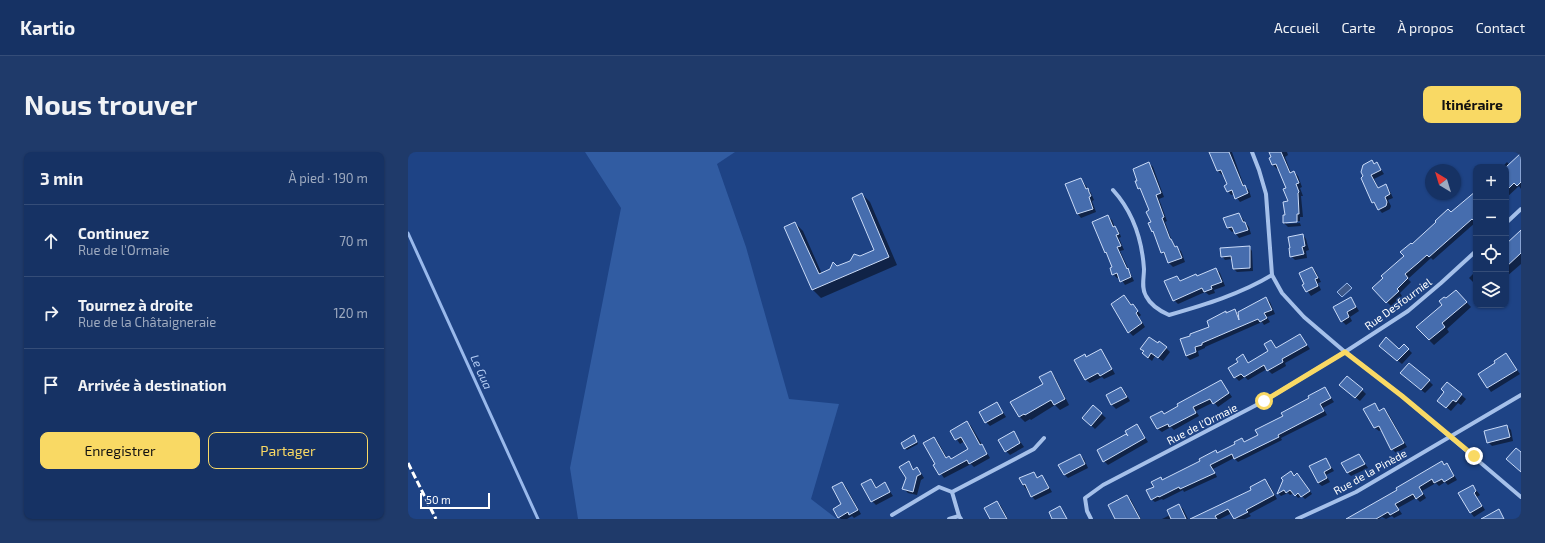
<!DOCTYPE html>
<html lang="fr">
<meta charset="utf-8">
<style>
body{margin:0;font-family:"Exo 2",sans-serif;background:#1f3a6a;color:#f1f3f6}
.controls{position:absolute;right:12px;top:12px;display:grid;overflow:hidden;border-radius:8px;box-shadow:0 1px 3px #0004}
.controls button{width:36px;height:36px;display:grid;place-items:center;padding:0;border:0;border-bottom:1px solid #354d78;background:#163264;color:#f1f3f6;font:20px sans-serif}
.compass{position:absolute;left:1017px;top:12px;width:36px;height:36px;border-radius:50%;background:#163264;box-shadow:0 1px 3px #0004;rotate:322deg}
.scale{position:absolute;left:12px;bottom:10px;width:70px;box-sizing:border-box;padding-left:4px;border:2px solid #fff;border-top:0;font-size:11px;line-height:14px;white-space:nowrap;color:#fff;-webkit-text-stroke:3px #1e4385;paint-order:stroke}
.stop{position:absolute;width:12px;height:12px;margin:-9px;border:3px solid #f9d964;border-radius:50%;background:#fff}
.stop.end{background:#f9d964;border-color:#fff;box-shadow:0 1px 4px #0008}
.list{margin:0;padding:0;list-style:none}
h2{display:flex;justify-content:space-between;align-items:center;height:52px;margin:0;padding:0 16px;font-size:17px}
h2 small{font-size:13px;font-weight:400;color:#9eaabf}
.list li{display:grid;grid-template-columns:26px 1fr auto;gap:12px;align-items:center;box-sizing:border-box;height:72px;padding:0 16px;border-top:1px solid #354d78}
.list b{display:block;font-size:15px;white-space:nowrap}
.list p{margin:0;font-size:13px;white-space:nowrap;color:#9eaabf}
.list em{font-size:13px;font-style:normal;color:#9eaabf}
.actions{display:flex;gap:8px;padding:12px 16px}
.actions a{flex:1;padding:9px 0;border:1px solid #f9d964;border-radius:8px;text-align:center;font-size:14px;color:#f9d964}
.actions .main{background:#f9d964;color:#111}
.icon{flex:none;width:22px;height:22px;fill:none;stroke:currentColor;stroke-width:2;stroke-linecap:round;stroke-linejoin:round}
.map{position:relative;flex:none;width:1113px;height:367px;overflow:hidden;border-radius:8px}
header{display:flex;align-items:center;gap:24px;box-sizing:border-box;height:56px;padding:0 20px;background:#163264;border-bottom:1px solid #354d78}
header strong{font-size:19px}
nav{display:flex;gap:22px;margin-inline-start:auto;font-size:14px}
.intro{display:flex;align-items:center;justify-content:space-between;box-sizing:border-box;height:96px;padding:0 24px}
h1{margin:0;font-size:28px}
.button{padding:10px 18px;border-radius:8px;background:#f9d964;color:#111;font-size:14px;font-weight:700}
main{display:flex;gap:24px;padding:0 24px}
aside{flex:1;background:#163264;border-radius:8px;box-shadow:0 1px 3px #0004}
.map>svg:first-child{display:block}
</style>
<header>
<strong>Kartio</strong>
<nav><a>Accueil</a><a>Carte</a><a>À propos</a><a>Contact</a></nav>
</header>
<div class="intro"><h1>Nous trouver</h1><a class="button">Itinéraire</a></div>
<main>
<aside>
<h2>3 min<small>À pied · 190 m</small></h2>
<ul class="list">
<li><svg class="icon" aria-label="ahead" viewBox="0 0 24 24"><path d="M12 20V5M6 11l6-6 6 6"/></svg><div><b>Continuez</b><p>Rue de l'Ormaie</p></div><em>70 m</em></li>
<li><svg class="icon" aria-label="right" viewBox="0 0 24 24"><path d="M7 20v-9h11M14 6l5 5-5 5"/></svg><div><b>Tournez à droite</b><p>Rue de la Châtaigneraie</p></div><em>120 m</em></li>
<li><svg class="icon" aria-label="arrive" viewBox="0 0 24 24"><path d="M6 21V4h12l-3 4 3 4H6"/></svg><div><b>Arrivée à destination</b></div></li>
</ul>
<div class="actions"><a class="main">Enregistrer</a><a>Partager</a></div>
</aside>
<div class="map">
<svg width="1113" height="367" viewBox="0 0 1113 367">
<rect width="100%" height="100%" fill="#1e4385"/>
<path fill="#315ca2" d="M177,0H327L309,12L338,95L381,247L431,252L403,347L429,367H170L162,316L213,56Z"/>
<path fill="#3d5889" stroke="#99b9ec" d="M939,131L944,136L934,145L929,140Z"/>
<g fill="#0007">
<path d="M802,0H824L836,34L841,38L843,45L832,50L826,42L823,43L820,39V33L815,22L814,23L810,19Z"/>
<path d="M862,0H879L880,3L877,5L883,21L886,20L890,24L894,35L892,36L895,44H893L895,65H892V69L878,70V72L892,71L893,74L880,75L876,71L882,50L879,37L870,16L869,17L865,13L863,6H865Z"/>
<path d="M1113,3V37L1111,34L1098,46V15H1094L1099,10L1102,13Z"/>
<path d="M964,10L967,13L969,11L976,22L966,27L971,37L978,34L981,37L985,46L980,48L983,54L982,57L974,61L965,50L954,26Z"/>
<path d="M741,11L745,15L756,45L751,47L759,69L757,70L764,89L768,96L773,99L777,110L765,115L761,111L758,104L754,100L747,82L744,79L743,59L735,40L731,36L729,30Z"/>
<path d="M673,27L683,41L686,48L684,49L688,60L673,66L670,62L659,32Z"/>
<path d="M1068,40V70L1025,108L1023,106L1000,127L1003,130L992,141L994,144L983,154L965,136L997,104L1004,94Z"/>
<path d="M454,42L462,50L489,113L413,146L405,138L378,76L387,71L395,79L414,122L429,115L468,98Z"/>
<path d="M831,62L841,75L843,82L831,86L826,79L824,80L820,76L817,67Z"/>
<path d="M700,65L704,68L707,76L711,79L713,85L711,86L716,98L712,99L726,129L717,133L712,125L709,126L705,122V116L701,104L697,100Z"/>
<path d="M1113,80V112L1098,125V91L1099,92Z"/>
<path d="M895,83L898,87L901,98L898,99L899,106L887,108L883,104Z"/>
<path d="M841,95L844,99L845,119L829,120L826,117L824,107L817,108L814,104Z"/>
<path d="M904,116L908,120L913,130L910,131L913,138L903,144L896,134Z"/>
<path d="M808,117L812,121L817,134L806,138L807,141L801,143L797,140L770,152L766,148L769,125L773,129L790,125Z"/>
<path d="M1068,119V133L1061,126Z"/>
<path d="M1048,139L1063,155L1039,177L1041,180L1026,193L1021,188L1038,148Z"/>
<path d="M716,144L733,163L731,165L737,175L725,184L721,180Z"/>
<path d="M858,146L862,150L867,162L859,165L862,170L856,173L854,170L797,195V196L790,199L791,204L782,208L778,204L773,188L803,176L817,160L819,162L826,159L832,164Z"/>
<path d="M943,146L951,159L942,165L944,169L938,173L934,169Z"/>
<path d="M892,183L902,197L877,211L878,214L864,222L859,217L840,228L837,225L831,229L827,225L831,210L835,203L841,211L861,199L863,190L869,197Z"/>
<path d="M996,193L1004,201L994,212L976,197L991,198Z"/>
<path d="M758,196L762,200L755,209L747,204L744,209L739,205L734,197Z"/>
<path d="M693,198L696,202L707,222L696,227L694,225L682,231L678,228L677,204L679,206Z"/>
<path d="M1098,203L1112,222L1083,240L1071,222L1089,211Z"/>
<path d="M642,220L647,225L661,253L652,258L647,253L623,268L622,267L617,270L612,265L604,251L636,233Z"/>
<path d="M997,225L1021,229L1025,233L1017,241Z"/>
<path d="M813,229L824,245L810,255L806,250L788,259L791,264L766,278L763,275L754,280L750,277L744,265L754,260L756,262Z"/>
<path d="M1039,231L1058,247L1053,253L1050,251L1043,259L1034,252Z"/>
<path d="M713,236L717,240L722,249L708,257L704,253L699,243Z"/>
<path d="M917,237L926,250L915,256L919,263L873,286L874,288L830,310L826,306L805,317L809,325L776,340L775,338L755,348L754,347L747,350L743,347L747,335L752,326L755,329L793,310L808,300L810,302L828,293L834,287L837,290L851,283Z"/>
<path d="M937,237L954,238L958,242L952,249Z"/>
<path d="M589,251L598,265L582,274L578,270Z"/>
<path d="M967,252L972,259L976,257L980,261L999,295L988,301L984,297L974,278L971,279L967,276L957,257Z"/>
<path d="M686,255L698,266L687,277L675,266Z"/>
<path d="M559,270L563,274L582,306L566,315L563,312L536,326L527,313L528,312L526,286L530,290L539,306L544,308L562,298L557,289L552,292L543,279Z"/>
<path d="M729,273L740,290L700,313L696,309L722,288Z"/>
<path d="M1099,274L1103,278L1105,289L1084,294L1080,290Z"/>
<path d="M606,281L616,295L602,303L598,299Z"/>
<path d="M507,286L510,292L499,298L497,296Z"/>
<path d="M672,303L676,307L680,316L660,326L657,323Z"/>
<path d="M951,303L960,316L943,324L940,321Z"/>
<path d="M918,307L926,319L918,323L922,330L914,334L910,331L902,315Z"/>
<path d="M1034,310L1042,316L1049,328L1040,333L1037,330L1031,334L1028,331L1014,339L1018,346L1012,350L1008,346L990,356L994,362L986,366L984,364L978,367L974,365L971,367H940L990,338Z"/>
<path d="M501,311L506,318L509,317L513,321L516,326L513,328L509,343L500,341L496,337Z"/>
<path d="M883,320L887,324L892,325L904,342L897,347L894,344L890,346L886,341L882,343L880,341L873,344L870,341L876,328Z"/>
<path d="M626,321L630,326L634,324L637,328L644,340L627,348L615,333Z"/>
<path d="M463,328L469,336L477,332L485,344L468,353L464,349L455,332Z"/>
<path d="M857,328L861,332L869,347L841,362L843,364L837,367H827L824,361L812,367H789L845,339Z"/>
<path d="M434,331L438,335L453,362L446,366L444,364L439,367H433L431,365L435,353Z"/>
<path d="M1065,334L1072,343L1069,345L1077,358L1066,365L1063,361Z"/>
<path d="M719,344L723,348L733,367H709Z"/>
<path d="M589,350L593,354L600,367H583Z"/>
<path d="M771,353L775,357L780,367H754L762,363Z"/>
</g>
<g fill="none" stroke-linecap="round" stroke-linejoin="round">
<path stroke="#99b9ec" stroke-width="3" d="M0,81L130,367"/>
</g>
<g fill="#466dae" stroke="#cadbf8">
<path d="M801,0H821L835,34L837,33L840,41L827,47L824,38L819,40L816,34L819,32L813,18L809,19Z"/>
<path d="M861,0H873L882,21L886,19L891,31L888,32L891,40L890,41L891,62H889V70L875,71V63H877L875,50L880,49L875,37L878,36L868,12L864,13L861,6L863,5Z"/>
<path d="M1113,1V30L1109,34L1106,31L1098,39V15Z"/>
<path d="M964,8L966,12L969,10L973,18L963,23L970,36L978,32L982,42L977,45L979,50L978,54L970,58L966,50L964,51L953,26L955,24L953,20L955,13Z"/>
<path d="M741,10L753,41L748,43L756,65L754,66L762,87H763L767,95L769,94L774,106L760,111L756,100L753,101L745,79L744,80L740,71L743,70L738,60L741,58L732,36L730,37L727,29H729L725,17Z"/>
<path d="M673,26L678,37L680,36L681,40L683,44L681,45L685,57L669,62L657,32Z"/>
<path d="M1068,39V71L1064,67L1021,105L1019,103L1010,111L997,122L1000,126L989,137L991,139L978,151L964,136L975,126L973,124L996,104L992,100L1003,91L1004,92L1028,70L1027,69L1040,57L1043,60Z"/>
<path d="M454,41L481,105L404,138L376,75L387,70L411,122L422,117L425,110L429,114L442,109L446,102L452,104L466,98L444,46Z"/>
<path d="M831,61L835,70H837L840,78L827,82L824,75L819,76L815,66Z"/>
<path d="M700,63L705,75L707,74L711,82L708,83L713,94L709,95L719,117L720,116L723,125L712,130L709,121L704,123L702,116L704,115L698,100L697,101L684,70Z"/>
<path d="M1113,78V101L1098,115V92Z"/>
<path d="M895,82L897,94L894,95L896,102L882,105L881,96H882L880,85Z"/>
<path d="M842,94V116L825,117L823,104L813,105L812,96Z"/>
<path d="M904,115L910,126L907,127L910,134L898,140L894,133L896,132L891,121Z"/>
<path d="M808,116L814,130L803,134L804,137L796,140L794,136L765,149L756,129L769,124L772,129L788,122L789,124Z"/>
<path d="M1048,138L1059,150L1034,171L1037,175L1021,188L1008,175L1034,153L1031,149L1036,145L1038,146Z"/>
<path d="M716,143L723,153L725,152L730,159L728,161L734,171L720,181L703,152Z"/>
<path d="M858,145L864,158L856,161L859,166L852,170L850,167L794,191V193L787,195L788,200L778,204L772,187L782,184V182L801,175L799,169L818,159V161L827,157L831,168L830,160Z"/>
<path d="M943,145L948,155L939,160L941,165L933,170L925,155Z"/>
<path d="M892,182L899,193L874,207L875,210L859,219L856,213L836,225L833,222L826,226L820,216L830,210L828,207L835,202L840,211L860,199L856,192L863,188L868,196Z"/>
<path d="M741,185L750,191L751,189L759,195L750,206L743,201L740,206L734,201L736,199L732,197Z"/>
<path d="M978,185L991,197L996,192L1001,197L989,209L971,194Z"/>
<path d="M693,197L704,217L692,224L690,221L677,228L666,208L677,202L678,205Z"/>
<path d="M1098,201L1109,218L1079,236L1070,222L1087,211L1086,209Z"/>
<path d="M1001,211L1022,228L1013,238L992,221Z"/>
<path d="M643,219L657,247L646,253L643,248L617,263L616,262L611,265L602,250L635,232L631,225Z"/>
<path d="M939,224L955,237L947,246L931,233Z"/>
<path d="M813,228L821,241L805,252L802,247L785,255L788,261L761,275L760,272L749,277L742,265L754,259L756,262L770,254L769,252Z"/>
<path d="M1039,230L1054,242L1048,250L1045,248L1038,256L1029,249L1036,240L1033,237Z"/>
<path d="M713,235L719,245L703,253L698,243Z"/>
<path d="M917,235L923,246L912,252L916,259L870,283L871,285L826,307L824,302L802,313L807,321L772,337L771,335L751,345L750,344L743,348L738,338L746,335L743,330L753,325L754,328L792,309L791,307L808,298L809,301L827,292L826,290L834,286L836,290L850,283L847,278L875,264L873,261L901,246L900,244Z"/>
<path d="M589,250L595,261L577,271L571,260Z"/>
<path d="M967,251L971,259L976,256L996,291L983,298L971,274L966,276L955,257Z"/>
<path d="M685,253L694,261L683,274L674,266Z"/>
<path d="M559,269L572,293L574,292L579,302L561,312L559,308L531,323L525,313L527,312L515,291L526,285L538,306L541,304L543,307L560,297L553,285L547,288L542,279Z"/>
<path d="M729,272L737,286L695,310L689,298L718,282L720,284L717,279Z"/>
<path d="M1099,273L1102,285L1079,291L1076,279Z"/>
<path d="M606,279L612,291L597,300L590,288Z"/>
<path d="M506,283L509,290L496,297L493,291Z"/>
<path d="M1108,296L1113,300V320L1098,307Z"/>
<path d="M672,302L677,312L656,323L650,313Z"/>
<path d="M951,302L957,312L939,321L933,311Z"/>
<path d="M918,306L923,316L916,320L919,326L910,331L901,314Z"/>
<path d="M501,309L505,318L509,315L513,322L509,324L505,340L494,337L498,326L491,315Z"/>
<path d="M1034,309L1036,313L1039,311L1046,324L1036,330L1034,327L1026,331L1024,327L1011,335L1015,342L1008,347L1005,342L987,352L991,358L982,363L980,360L968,367H938L989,338L988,336Z"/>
<path d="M883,319L886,324L889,321L902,339L893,345L890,341L887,344L882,338L878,341L876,338L869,342L875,328L873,326Z"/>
<path d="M626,320L629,326L634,323L641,336L623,345L617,332L615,333L611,326Z"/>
<path d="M463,327L468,336L477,330L482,340L463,350L453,332Z"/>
<path d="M857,327L866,343L838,358L840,360L826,367L820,357L807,364L809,367H782L843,338L842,335Z"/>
<path d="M434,330L450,358L441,363L440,360L430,366L425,357L433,352L424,335Z"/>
<path d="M1065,333L1068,339L1066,341L1074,354L1062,361L1050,341Z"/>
<path d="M719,343L732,367H707L700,353Z"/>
<path d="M589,349L599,367H582L576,356Z"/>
<path d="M771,352L778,367H763L759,358Z"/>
<path d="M652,354L659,367H644L641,360Z"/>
<path d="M1091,357L1096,367H1073Z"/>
</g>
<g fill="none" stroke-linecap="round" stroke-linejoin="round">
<g stroke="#a5c0ea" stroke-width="4">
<path d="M705,38C725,60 734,87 736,117C736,126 733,136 738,144C743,154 752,159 761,163C796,153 833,142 864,123L858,42L851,18L844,0"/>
<path d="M1098,71L1113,57"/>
<path d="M864,123L874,141L896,165L937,200L994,244L1113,345"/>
<path d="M544,340L551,364"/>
<path d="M484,363L531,335L544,340L626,297L636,286"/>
<path d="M541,367L551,364L553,367"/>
<path d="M683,367L679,359L677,346L695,333L856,249L937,200L1000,159L1033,131L1068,99"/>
<path d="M889,367L948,340L1113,243"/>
</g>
<path stroke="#fff" stroke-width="3" stroke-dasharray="7 3" stroke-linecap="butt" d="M0,311L28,367"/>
</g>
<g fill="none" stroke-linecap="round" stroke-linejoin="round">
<path stroke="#f9d964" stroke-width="5" d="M856,249L937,200L994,244L1066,304"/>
</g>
<g text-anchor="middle" stroke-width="3" stroke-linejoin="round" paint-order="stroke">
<g font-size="11" fill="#fff" stroke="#1e4385">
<text transform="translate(990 152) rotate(-36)" y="4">Rue Desfourniel</text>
<text transform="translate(794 272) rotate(-27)" y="4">Rue de l'Ormaie</text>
<text transform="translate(962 320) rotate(-29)" y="4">Rue de la Pinède</text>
</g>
<g font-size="12" font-style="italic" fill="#b1caf2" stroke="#1e4385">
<text transform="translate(73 220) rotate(66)" y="4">Le Gua</text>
</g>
</g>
</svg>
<div class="controls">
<button>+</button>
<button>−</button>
<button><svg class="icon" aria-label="locate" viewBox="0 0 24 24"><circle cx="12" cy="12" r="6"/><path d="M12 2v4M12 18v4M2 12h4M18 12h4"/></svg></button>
<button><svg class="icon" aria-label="layers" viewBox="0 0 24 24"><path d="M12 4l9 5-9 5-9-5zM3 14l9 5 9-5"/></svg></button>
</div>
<svg class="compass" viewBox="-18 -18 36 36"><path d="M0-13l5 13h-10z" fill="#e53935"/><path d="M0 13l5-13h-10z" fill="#9eaabf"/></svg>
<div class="scale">50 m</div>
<div class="stop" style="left:856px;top:249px"></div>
<div class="stop end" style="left:1066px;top:304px"></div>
</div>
</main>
